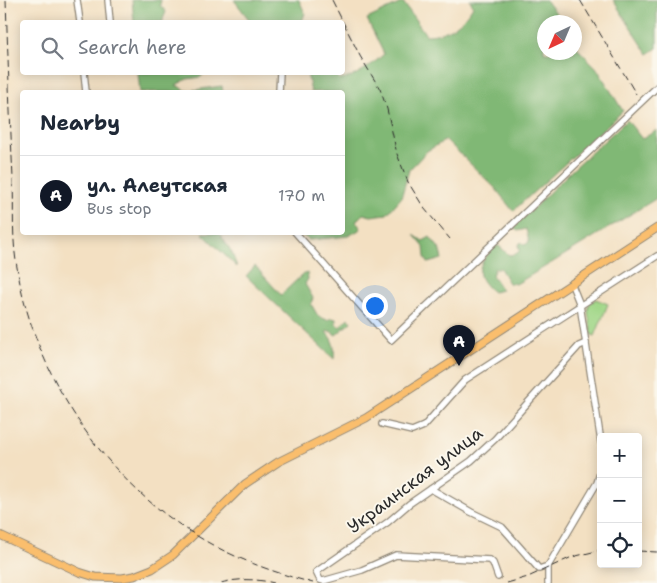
<!DOCTYPE html>
<meta charset="utf-8">
<style>
body{margin:0;font-family:"Shantell Sans",sans-serif;background:#f6f6f7;color:#1f2937}
.controls{position:absolute;right:15px;bottom:15px;display:grid;overflow:hidden;border-radius:5px;box-shadow:0 2px 12px #0003}
.controls button{width:45px;height:45px;display:grid;place-items:center;padding:0;border:0;border-bottom:1px solid #e0e1e3;background:#fff;color:#1f2937;font:25px sans-serif}
.compass{position:absolute;left:537px;top:15px;width:45px;height:45px;border-radius:50%;background:#fff;box-shadow:0 2px 12px #0003;rotate:224deg}
.you{position:absolute;left:374px;top:305px;width:18px;height:18px;margin:-12px;border:4px solid #fff;border-radius:50%;background:#1a73e8;box-shadow:0 0 0 8px #1a73e833}
.badge{display:grid;place-items:center;width:32px;height:32px;border-radius:50%;background:#111827;color:#fff;font-size:16px;font-weight:700}
.pin{position:absolute;translate:-50% -41px;filter:drop-shadow(0 1px 2px #0008)}
.pin::after{content:'';position:absolute;top:26px;width:18px;height:15px;background:inherit;clip-path:polygon(0 0,100% 0,50% 100%)}
.list{margin:0;padding:0;list-style:none}
h2{display:flex;justify-content:space-between;align-items:center;height:65px;margin:0;padding:0 20px;font-size:21px}
h2 small{font-size:16px;font-weight:400;color:#747a83}
.list li{display:grid;grid-template-columns:32px 1fr auto;gap:15px;align-items:center;box-sizing:border-box;height:80px;padding:0 20px;border-top:1px solid #e0e1e3}
.list b{display:block;font-size:19px;white-space:nowrap}
.list p{margin:0;font-size:16px;white-space:nowrap;color:#747a83}
.list em{font-size:16px;font-style:normal;color:#747a83}
.icon{flex:none;width:28px;height:28px;fill:none;stroke:currentColor;stroke-width:2;stroke-linecap:round;stroke-linejoin:round}
.map{position:relative;flex:none;width:657px;height:583px;overflow:hidden}
.search{position:absolute;background:#fff;box-shadow:0 2px 12px #0003;left:20px;top:20px;width:325px;height:55px;display:flex;align-items:center;gap:12px;box-sizing:border-box;padding:0 18px;border-radius:5px;color:#747a83;font-size:19px}
.panel{position:absolute;background:#fff;box-shadow:0 2px 12px #0003;left:20px;top:90px;width:325px;height:145px;border-radius:5px}
.map>svg:first-child{display:block}
</style>
<div class="map">
<svg width="657" height="583" viewBox="0 0 657 583">
<rect width="100%" height="100%" fill="#fbf7ec"/>
<filter id="ink" filterUnits="userSpaceOnUse"><feTurbulence type="fractalNoise" baseFrequency=".02" numOctaves="2"/><feDisplacementMap in="SourceGraphic" scale="10" xChannelSelector="R" yChannelSelector="G"/><feConvolveMatrix kernelMatrix="1 2 1 2 8 2 1 2 1" color-interpolation-filters="sRGB"/></filter>
<filter id="wash" filterUnits="userSpaceOnUse"><feTurbulence type="fractalNoise" baseFrequency=".0096" numOctaves="4" result="noise"/><feDisplacementMap in="SourceGraphic" scale="20" xChannelSelector="R" yChannelSelector="G"/><feGaussianBlur stdDeviation="1.12" result="paint"/><feColorMatrix in="noise" values="0 0 0 0 0 0 0 0 0 0 0 0 0 0 0 0 0 1.4 0 .05"/><feComposite in="paint" operator="in"/></filter>
<g filter="url(#wash)">
<rect width="100%" height="100%" fill="#f3e0c2"/>
<path fill="#a1d788" stroke="#66815a" d="M596,299L608,304L595,336L592,335L588,313L589,304Z"/>
<g fill="#80b874" stroke="#567250">
<path d="M132,0H161L160,5L166,12L163,19V22H134Z"/>
<path d="M234,0H299L305,13L302,22H251Z"/>
<path d="M470,0H546L563,22H544V52H574L575,43L579,50L596,67L623,111L513,211L496,189L446,140L427,151L409,170L401,198L387,214L371,216L363,214L356,221L361,229L348,236L309,240L299,233L342,232L344,206L342,205V145L344,143L342,139V92H311L307,73H335L340,80C357,76 371,66 384,54L367,19L403,2L426,35C447,35 463,23 473,6Z"/>
<path d="M613,0H657V48L648,54Z"/>
<path d="M138,73H204L201,77L187,79L176,85L187,91L222,86L223,92H140Z"/>
<path d="M627,120L642,139L657,130V198L553,262L516,284L509,283L500,268H495L492,275L502,290L493,292C471,274 479,264 495,246H499L509,255L516,254L520,250L518,246L521,242L525,245L529,242L526,229L518,231L513,228L570,172Z"/>
<path d="M202,233H218L220,234L232,253L237,267Z"/>
<path d="M414,235L423,241L430,237L439,248L442,259L428,263L425,257L424,247Z"/>
<path d="M255,266L281,295L302,275L307,273L308,279L305,284L313,298L311,304L318,316L327,320L332,318L336,319V324L340,327L348,318L351,322L336,335L330,331L326,332C334,341 335,348 334,359L246,276Z"/>
</g>
</g>
<g filter="url(#ink)">
<g fill="none" stroke-linecap="round" stroke-linejoin="round">
<g stroke="#8f8676" stroke-width="8">
<g id="minor">
<path d="M77,0L80,22"/>
<path d="M108,0L110,22"/>
<path d="M84,72L86,92"/>
<path d="M279,92L280,72"/>
<path d="M295,232L391,340L657,87"/>
<path d="M572,285L580,305L601,442"/>
<path d="M382,424L412,431L424,426L465,380L657,256"/>
<path d="M431,489L471,512L502,527L539,569L548,566"/>
<path d="M498,577L493,563L490,560L396,555L362,570L323,581L320,580L316,572L388,522L409,504L471,461L495,439L579,346L586,343"/>
<path d="M548,583V566L597,483L601,470"/>
</g>
</g>
<g stroke="#8f8676" stroke-width="9">
<path id="major" d="M0,535L79,572L95,577L122,578L134,576L152,569L173,555L245,484L278,462L366,418L657,228"/>
</g>
<use href="#minor" stroke="#fff" stroke-width="5.5"/>
<use href="#major" stroke="#fabe6d" stroke-width="7"/>
<g stroke="#2b2b2b" stroke-width="1" stroke-dasharray="8 4" stroke-linecap="butt">
<path d="M6,0C8,59 10,118 13,178C14,205 12,234 16,261C32,370 100,476 194,534C230,557 272,572 313,583"/>
<path d="M332,0L360,56L380,89L387,109L397,154L408,182L424,208L450,239"/>
<path d="M580,0L636,94"/>
<path d="M638,551L657,552"/>
<path d="M221,583C238,578 258,579 274,583"/>
<path d="M507,583L528,577L572,557L601,550"/>
</g>
</g>
</g>
<g text-anchor="middle" stroke-width="4" stroke-linejoin="round" paint-order="stroke">
<g font-size="18" fill="#2b2b2b" stroke="#fbf7ec">
<text transform="translate(415 480) rotate(-37)" y="6">Украинская улица</text>
</g>
</g>
</svg>
<div class="controls">
<button>+</button>
<button>−</button>
<button><svg class="icon" aria-label="locate" viewBox="0 0 24 24"><circle cx="12" cy="12" r="6"/><path d="M12 2v4M12 18v4M2 12h4M18 12h4"/></svg></button>
</div>
<svg class="compass" viewBox="-18 -18 36 36"><path d="M0-13l5 13h-10z" fill="#e53935"/><path d="M0 13l5-13h-10z" fill="#747a83"/></svg>
<div class="you"></div>
<div class="pin badge" style="left:459px;top:366px">A</div>
<div class="search"><svg class="icon" aria-label="search" viewBox="0 0 24 24"><circle cx="10" cy="10" r="6"/><path d="M15 15l6 6"/></svg>Search here</div>
<section class="panel">
<h2>Nearby<small></small></h2>
<ul class="list">
<li><span class="badge">A</span><div><b>ул. Алеутская</b><p>Bus stop</p></div><em>170 m</em></li>
</ul>
</section>
</div>
